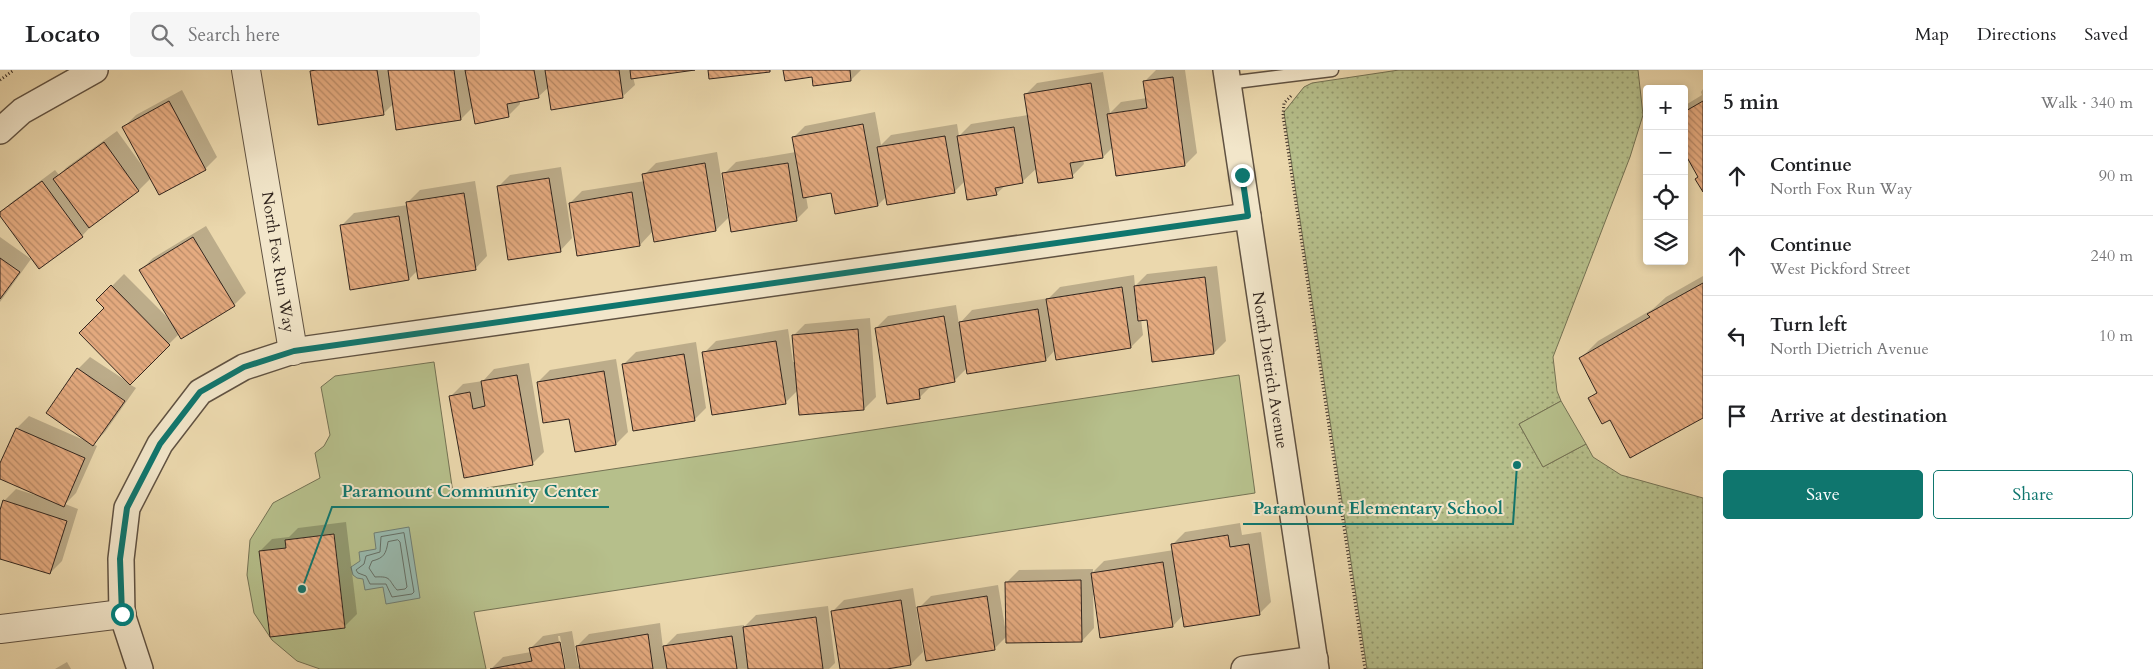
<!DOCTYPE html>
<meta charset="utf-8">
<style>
body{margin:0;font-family:Cardo,serif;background:#f6f6f6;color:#202124}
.controls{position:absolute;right:15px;top:15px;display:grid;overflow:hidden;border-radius:5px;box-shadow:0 2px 8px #0003}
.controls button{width:45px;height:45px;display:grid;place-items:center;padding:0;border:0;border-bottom:1px solid #e0e0e0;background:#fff;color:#202124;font:25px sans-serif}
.stop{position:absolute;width:15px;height:15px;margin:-11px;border:4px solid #0f766e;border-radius:50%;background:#fff}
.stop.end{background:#0f766e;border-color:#fff;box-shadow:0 1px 5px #0008}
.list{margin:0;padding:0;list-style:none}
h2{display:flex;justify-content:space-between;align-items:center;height:65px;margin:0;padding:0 20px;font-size:21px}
h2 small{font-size:16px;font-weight:400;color:#757577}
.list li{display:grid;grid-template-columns:32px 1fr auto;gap:15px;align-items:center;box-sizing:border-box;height:80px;padding:0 20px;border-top:1px solid #e0e0e0}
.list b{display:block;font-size:19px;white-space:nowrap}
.list p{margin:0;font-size:16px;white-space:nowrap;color:#757577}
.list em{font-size:16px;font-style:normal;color:#757577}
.actions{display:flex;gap:10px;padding:15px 20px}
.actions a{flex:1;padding:11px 0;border:1px solid #0f766e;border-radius:5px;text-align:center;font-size:18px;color:#0f766e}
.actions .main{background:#0f766e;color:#fff}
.icon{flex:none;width:28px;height:28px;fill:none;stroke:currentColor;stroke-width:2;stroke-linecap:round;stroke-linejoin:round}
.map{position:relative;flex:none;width:1703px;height:599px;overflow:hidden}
header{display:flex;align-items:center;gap:30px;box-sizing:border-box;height:70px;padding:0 25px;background:#fff;border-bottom:1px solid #e0e0e0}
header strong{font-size:24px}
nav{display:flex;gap:28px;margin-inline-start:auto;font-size:18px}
.search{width:350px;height:45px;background:#f6f6f6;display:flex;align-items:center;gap:12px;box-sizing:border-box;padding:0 18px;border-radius:5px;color:#757577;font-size:19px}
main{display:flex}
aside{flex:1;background:#fff}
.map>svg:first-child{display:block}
</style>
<header>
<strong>Locato</strong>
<div class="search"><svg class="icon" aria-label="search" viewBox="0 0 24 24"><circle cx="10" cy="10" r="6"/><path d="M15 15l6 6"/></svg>Search here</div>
<nav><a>Map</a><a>Directions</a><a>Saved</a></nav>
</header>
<main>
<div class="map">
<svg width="1703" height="599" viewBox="0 0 1703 599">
<defs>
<pattern id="grass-dots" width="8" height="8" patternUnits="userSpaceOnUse" patternTransform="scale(1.25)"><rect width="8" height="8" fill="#b6bf8b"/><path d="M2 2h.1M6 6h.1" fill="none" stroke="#959b71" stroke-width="1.8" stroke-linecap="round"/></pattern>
<pattern id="building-back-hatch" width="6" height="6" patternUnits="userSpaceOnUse" patternTransform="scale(1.25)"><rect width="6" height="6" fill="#e5ab80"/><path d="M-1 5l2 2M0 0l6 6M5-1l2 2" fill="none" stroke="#ba8b68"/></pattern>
</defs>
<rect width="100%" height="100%" fill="#ebd8ad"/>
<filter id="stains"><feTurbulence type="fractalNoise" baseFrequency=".004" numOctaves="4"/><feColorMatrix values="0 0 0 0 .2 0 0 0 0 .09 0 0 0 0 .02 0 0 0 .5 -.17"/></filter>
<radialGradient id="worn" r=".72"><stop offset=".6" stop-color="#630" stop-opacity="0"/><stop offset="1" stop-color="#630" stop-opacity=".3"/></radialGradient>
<path fill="url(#grass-dots)" stroke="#747254" d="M1399,0H1638L1643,45L1630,87L1553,287L1557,321L1561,331L1519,354L1543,397L1586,374L1593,387L1621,405L1703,428V599H1367L1284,42L1304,17L1312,13Z"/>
<g fill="#b6bf8b" stroke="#747254">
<path d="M434,292L453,423L1239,305L1255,423L474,542L486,599H320L297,591L272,570L254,543L247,505L250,470L273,433L320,408L315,383L324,376L330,365L321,317L335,306Z"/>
<path d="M1561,331L1586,374L1543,397L1519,354Z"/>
</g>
<path fill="#98b9ae" stroke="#6f7e74" d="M409,457L420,528L386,534L383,517L365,520L363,509L357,508L353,505L351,497L360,491L359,482L376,479L374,463Z"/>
<g fill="#0003">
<path d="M313,0H687L633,7L635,15L622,27L549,17L539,26L520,30V34L508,46L473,37L461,49L394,33L383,44L311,1Z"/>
<path d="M785,0H861L851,10L813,6Z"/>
<path d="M1156,0H1185L1197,83L1185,95L1113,77L1103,87L1083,90L1084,94L1072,106L1037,98L1022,112L1006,115L996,124L966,110L954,122L887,126L878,135L832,122L806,126L808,138L796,150L724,104L736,92L796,82L793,68L805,56L875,42L881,75L891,65L957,54L959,66L971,54L1028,45L1025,25L1037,13L1103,2L1110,43L1121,32L1147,28L1144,12Z"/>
<path d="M1703,19V120L1700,107L1684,79V36L1702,25L1701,22Z"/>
<path d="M182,20L217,87L205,99L151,108L139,120L94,153L82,166L39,198L0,143L12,132L55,100L59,105L67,97L117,61L146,101L147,100L124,57L136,45Z"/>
<path d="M717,82L728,148L716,160L653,161L640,175L578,184L570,133L582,121L645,111L644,105L656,93Z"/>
<path d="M561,97L572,168L560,181L498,117L510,105Z"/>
<path d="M475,111L487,186L475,199L418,200L409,209L341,156L354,143L408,135V132L420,120Z"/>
<path d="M206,156L246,223L234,235L179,264L129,314L136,318L105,362L93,374L97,376L76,423L65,434L78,439L62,491L50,503L0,487V444L4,431L16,419L35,425L36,423L0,408V396L17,358L29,346L86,371L78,299L90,287L128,312L106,238L98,230L124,204L171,251L141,200L153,188Z"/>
<path d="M0,167L31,189L0,232Z"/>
<path d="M1217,196L1226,271L1214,283L1153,291L1148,248L1141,249L1143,265L1131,277L1055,280L1046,290L968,303L967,298L954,311L932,315L920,327L876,258L888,246L956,235L959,254L972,240L1049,228L1060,217L1134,205L1135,216L1147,204Z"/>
<path d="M1703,206V347L1611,348L1590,329L1598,321L1581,288L1598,271L1653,239L1666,227Z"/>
<path d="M870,248L876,327L864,339L798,320L786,332L704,283L716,271L788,259L793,292H795L793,266L805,254Z"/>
<path d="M696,272L706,338L694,350L624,294L636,282Z"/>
<path d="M616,289L628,362L616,374L538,312L550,300Z"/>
<path d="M529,293L544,382L532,394L451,326L463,314L483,311L494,299Z"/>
<path d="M346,452L357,544L345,556L260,481L272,469L289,467L298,458Z"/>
<path d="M1240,453L1242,465L1261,462L1271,532L1259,544H1184L1173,556L1093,525L1094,558L1082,571L1007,566L994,579L919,538L931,526L998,515L1006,563L1007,562V512L1019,500L1093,499V502L1104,491L1174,480L1173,474L1185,462Z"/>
<path d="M913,518L923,582L911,594L879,599H841L832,542L844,530Z"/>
<path d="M828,536L835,593L829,599H566L560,566H558L563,599H491L503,587L531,582V578L543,566L572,561L578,596L580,595L577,576L589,564L660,553L663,578L677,564L744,555V557L756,545Z"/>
<path d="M67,592L71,599H55Z"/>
</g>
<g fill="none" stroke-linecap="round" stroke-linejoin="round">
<g stroke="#646f66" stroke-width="1">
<path d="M404,463L414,522L412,524L392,527L386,514H370L366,506L358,503L356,500L364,494L366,486L380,482L381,467Z"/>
<path d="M398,470L400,472L407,517L405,519L397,520C388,510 392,506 375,507L369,498L372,491C384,488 386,484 388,472Z"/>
</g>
</g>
<g fill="url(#building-back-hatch)" stroke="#31251e">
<path d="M316,0H377L384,45L318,55L310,1Z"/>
<path d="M388,0H454L461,50L396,60Z"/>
<path d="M465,0H534L539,28L507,34L509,47L475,54Z"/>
<path d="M545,0H619L623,28L551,40Z"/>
<path d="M630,0H695L631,9Z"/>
<path d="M708,0H770V2L709,9Z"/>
<path d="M783,0H850L851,11L813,16L812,7L785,11Z"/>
<path d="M1173,7L1185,96L1116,106L1107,44L1147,38L1143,11Z"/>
<path d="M1091,13L1103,88L1070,93L1073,108L1038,113L1024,24Z"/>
<path d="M169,31L206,100L159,125L122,57Z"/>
<path d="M1703,31V122L1695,109L1698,107L1684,82V42Z"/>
<path d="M863,54L878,136L835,144L831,123L803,128L792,67Z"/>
<path d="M1014,57L1023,113L995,118L997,125L967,130L957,66Z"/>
<path d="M945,66L955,123L887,135L877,77Z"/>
<path d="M104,72L139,121L89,158L53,109Z"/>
<path d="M705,93L716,161L654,172L642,104Z"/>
<path d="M788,93L797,151L731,162L722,103Z"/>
<path d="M549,108L561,182L508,190L497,116Z"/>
<path d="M42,111L83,167L39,199L0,146V142Z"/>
<path d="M632,122L640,176L577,186L569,133Z"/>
<path d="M464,123L476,200L418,209L406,132Z"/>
<path d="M399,146L409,210L350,220L340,155Z"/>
<path d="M193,167L235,236L181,269L139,200Z"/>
<path d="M0,188L20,202L0,229Z"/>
<path d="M1205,207L1214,284L1152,292L1147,250L1138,251L1134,216Z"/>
<path d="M1703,213V348L1630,388L1610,350L1602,354L1588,328L1597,323L1579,288L1650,247L1647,244Z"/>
<path d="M111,215L170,275L130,315L79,263L104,238L96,230Z"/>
<path d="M1122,217L1131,278L1056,290L1046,229Z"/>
<path d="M1038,239L1046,291L967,304L959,252Z"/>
<path d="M944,246L955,312L919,319L920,329L887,334L875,258Z"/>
<path d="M858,259L864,340L799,345L792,265Z"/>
<path d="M776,271L786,334L712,345L702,282Z"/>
<path d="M684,284L695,351L633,361L622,294Z"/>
<path d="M77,298L125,331L93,376L46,343Z"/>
<path d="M604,301L616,375L575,382L569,349L543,353L537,312Z"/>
<path d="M517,305L533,395L464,408L449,326L470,322L473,339L485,336L481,311Z"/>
<path d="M16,358L85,388L64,437L0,409V393Z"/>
<path d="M3,430L67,451L50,504L0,489V440Z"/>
<path d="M334,464L345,558L270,567L259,481L286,478L285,470Z"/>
<path d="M1228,465L1230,477L1249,474L1260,545L1184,557L1171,474Z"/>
<path d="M1163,492L1173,557L1100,568L1091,503Z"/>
<path d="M1081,510L1082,572L1006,573L1005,512Z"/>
<path d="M987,526L995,580L926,591L917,537Z"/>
<path d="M901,530L911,595L887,599H840L831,541Z"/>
<path d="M816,547L823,599H748L743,557Z"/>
<path d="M648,564L653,599H580L576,576Z"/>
<path d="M732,566L737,599H667L663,576Z"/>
<path d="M560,572L565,599H490L532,591L529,578Z"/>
</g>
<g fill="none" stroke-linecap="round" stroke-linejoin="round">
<g stroke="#605242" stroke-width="15">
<path id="service" d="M1228,13L1332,0"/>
</g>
<g stroke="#605242" stroke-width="28">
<g id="minor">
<path d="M1226,0L1316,599"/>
<path d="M0,61L22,41L95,0"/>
<path d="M140,599L122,544L121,489L127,438L160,374L200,322L244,297L293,281L1248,146"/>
<path d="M1244,599L1315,589"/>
</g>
</g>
<g stroke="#605242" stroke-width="30">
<g id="tertiary">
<path d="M246,0L293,281"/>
<path d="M0,559L122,544"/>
</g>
</g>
<g stroke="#31251e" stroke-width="3" stroke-dasharray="1 2.5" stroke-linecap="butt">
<path d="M0,10L14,0"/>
<path d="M1291,26L1284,33L1283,46L1365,599"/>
</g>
<use href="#service" stroke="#f2e6ca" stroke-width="12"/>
<use href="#minor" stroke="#f2e6ca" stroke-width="25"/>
<use href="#tertiary" stroke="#f2e6ca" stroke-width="28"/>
</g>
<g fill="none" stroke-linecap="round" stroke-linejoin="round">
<path stroke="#0f766e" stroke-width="6" d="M122,544L120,489L127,438L160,374L200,322L244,297L294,281L1248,146L1242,105"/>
</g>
<g text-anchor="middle" stroke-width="4" stroke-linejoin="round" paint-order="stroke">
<g font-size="16" fill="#31251e" stroke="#f2e6ca">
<text transform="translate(279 192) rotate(81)" y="6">North Fox Run Way</text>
<text transform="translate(1271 300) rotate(81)" y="6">North Dietrich Avenue</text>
</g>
</g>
<path fill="none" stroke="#0f766e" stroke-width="2" d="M302 519L332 437H609M1517 395L1513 454H1243"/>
<g fill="#0f766e" stroke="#f2e6ca" stroke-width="2">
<circle cx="302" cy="519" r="5"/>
<circle cx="1517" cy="395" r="5"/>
</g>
<g font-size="18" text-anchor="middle" font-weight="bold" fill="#0f766e" stroke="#f2e6ca" stroke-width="4" stroke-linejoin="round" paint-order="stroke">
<text x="470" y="427">Paramount Community Center</text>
<text x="1378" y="444">Paramount Elementary School</text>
</g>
<rect width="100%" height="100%" filter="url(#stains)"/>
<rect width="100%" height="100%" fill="url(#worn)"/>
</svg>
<div class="controls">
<button>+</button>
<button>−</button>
<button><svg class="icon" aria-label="locate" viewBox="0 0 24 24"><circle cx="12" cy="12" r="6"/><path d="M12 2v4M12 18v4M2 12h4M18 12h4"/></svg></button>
<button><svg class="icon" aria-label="layers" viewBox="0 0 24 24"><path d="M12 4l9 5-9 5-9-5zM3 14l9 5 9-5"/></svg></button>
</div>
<div class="stop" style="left:122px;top:544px"></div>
<div class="stop end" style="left:1242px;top:105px"></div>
</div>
<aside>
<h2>5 min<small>Walk · 340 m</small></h2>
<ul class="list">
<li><svg class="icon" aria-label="ahead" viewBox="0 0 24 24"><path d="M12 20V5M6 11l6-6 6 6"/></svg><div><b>Continue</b><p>North Fox Run Way</p></div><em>90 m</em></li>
<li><svg class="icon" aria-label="ahead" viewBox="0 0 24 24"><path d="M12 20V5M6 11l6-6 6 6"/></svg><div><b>Continue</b><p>West Pickford Street</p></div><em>240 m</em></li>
<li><svg class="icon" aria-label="left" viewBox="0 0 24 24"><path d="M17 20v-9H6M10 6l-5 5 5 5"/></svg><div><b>Turn left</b><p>North Dietrich Avenue</p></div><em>10 m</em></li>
<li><svg class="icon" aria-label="arrive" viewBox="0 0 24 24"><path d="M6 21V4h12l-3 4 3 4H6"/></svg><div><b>Arrive at destination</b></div></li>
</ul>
<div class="actions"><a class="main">Save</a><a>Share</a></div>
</aside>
</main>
